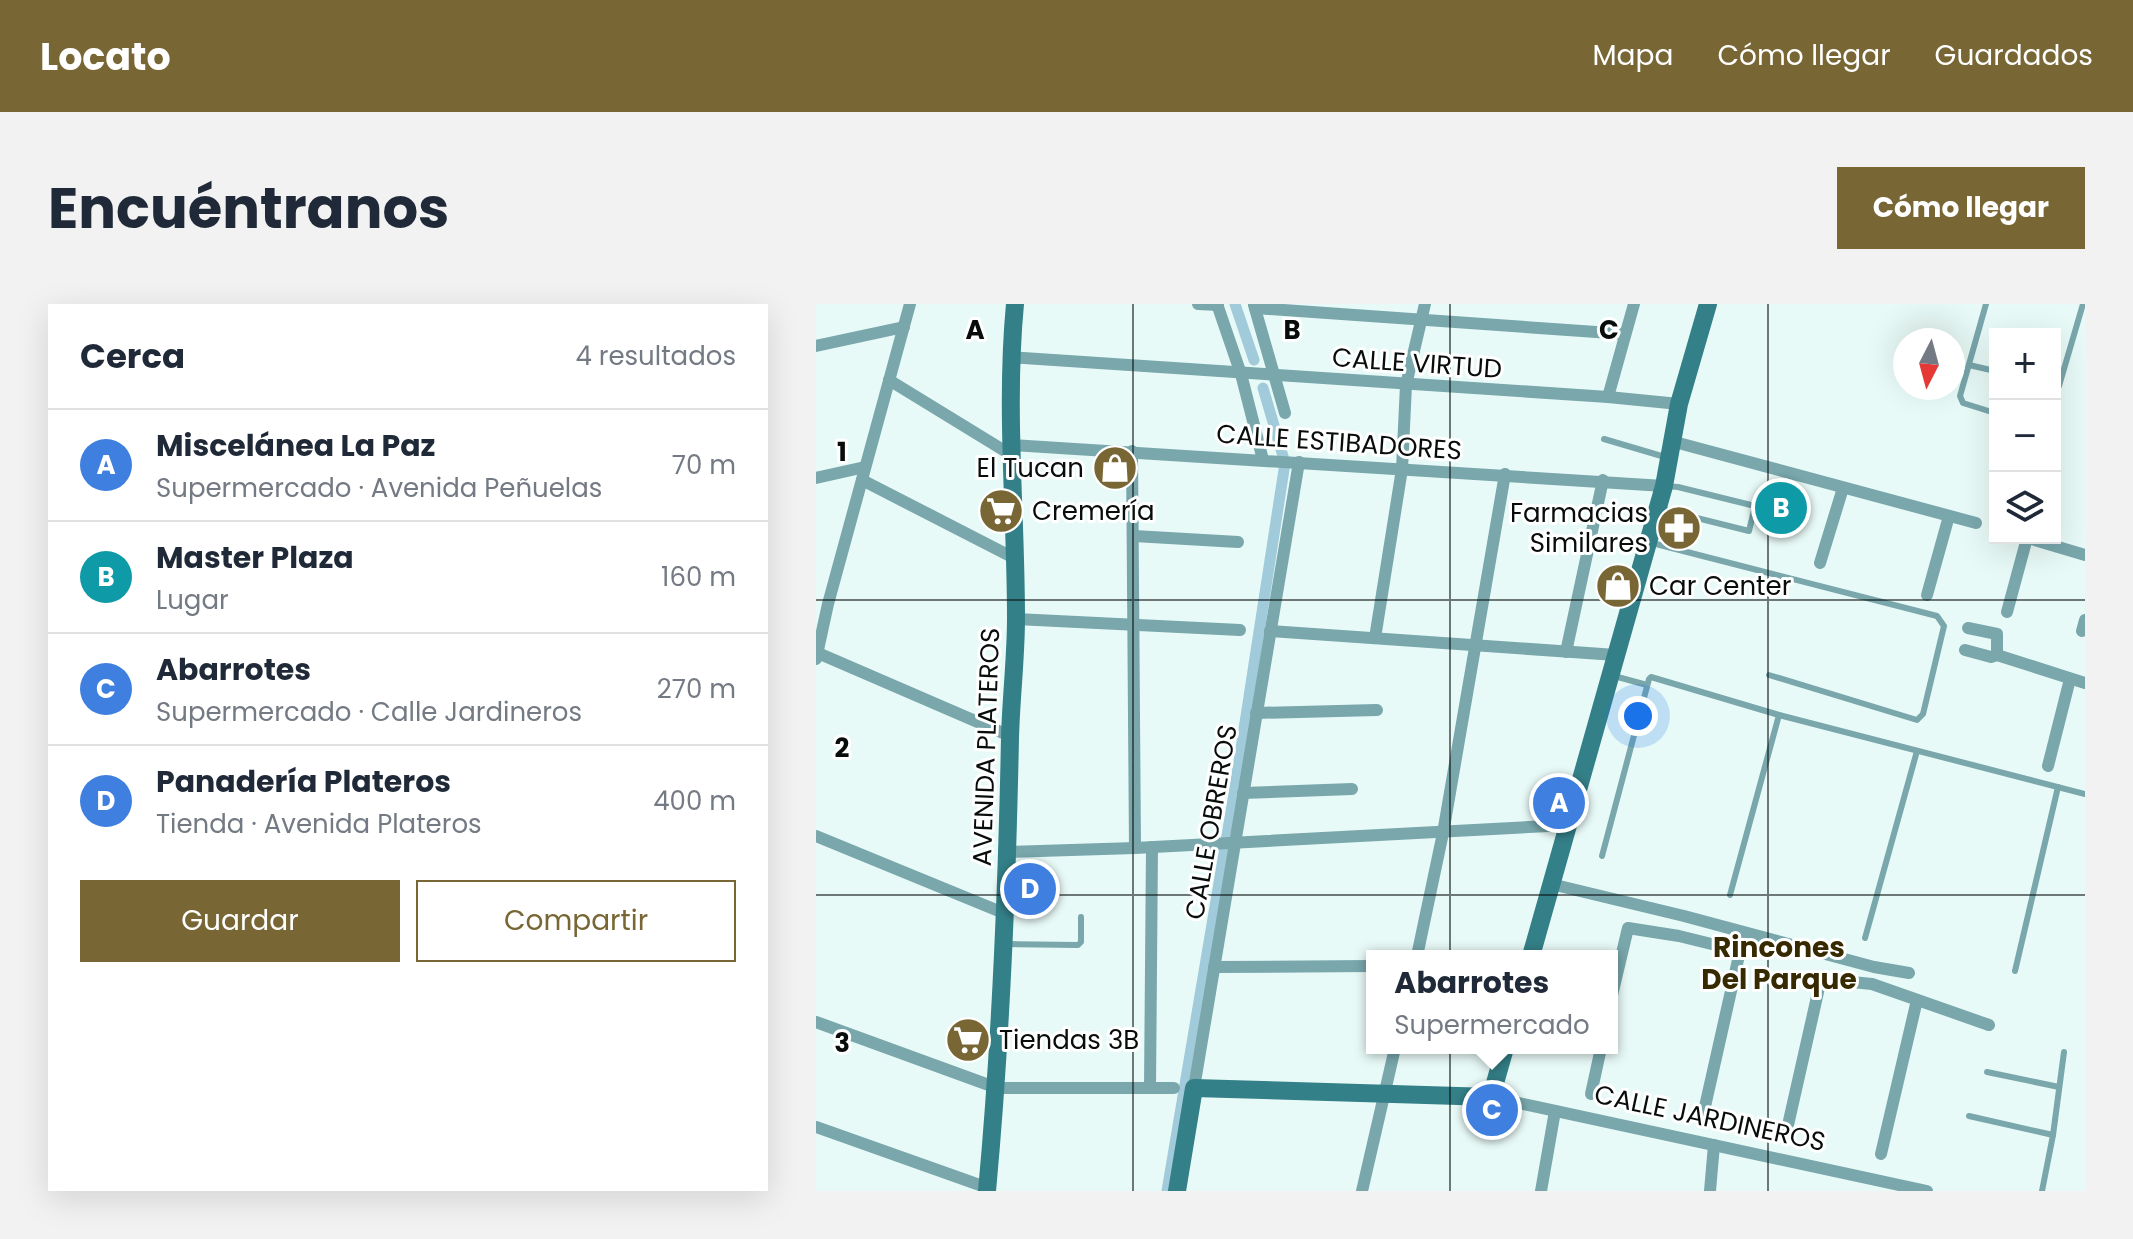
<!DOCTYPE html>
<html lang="es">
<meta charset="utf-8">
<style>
body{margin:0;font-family:Poppins,sans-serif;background:#f2f2f3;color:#1f2937}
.controls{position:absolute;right:24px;top:24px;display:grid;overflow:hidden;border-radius:0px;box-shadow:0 8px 32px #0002}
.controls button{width:72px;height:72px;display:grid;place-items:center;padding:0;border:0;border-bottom:2px solid #e0e1e3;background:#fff;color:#1f2937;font:40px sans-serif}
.compass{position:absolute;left:1077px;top:24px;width:72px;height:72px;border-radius:50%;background:#fff;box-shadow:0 8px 32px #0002;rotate:186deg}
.you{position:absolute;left:822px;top:412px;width:28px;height:28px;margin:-20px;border:6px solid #fff;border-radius:50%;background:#1a73e8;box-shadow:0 0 0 12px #1a73e833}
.badge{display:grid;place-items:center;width:52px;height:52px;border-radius:50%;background:#786735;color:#fff;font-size:26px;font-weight:700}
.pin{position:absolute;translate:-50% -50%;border:4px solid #fff;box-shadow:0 2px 8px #0006}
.popup{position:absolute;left:550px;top:646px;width:252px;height:104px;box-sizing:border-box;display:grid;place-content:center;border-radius:0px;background:#fff;filter:drop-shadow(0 2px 6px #0005);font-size:26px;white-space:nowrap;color:#747a83}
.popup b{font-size:30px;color:#1f2937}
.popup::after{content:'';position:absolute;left:50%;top:100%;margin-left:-16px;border:16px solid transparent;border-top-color:#fff}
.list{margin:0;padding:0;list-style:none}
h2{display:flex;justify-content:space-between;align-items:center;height:104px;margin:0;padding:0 32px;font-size:34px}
h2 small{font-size:26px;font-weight:400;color:#747a83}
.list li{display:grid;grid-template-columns:52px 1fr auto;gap:24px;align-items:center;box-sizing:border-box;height:112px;padding:0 32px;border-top:2px solid #e0e1e3}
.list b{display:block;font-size:30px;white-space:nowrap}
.list p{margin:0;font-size:26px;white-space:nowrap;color:#747a83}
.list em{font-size:26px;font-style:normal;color:#747a83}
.actions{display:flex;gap:16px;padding:24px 32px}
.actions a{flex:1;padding:18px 0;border:2px solid #786735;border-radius:0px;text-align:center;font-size:28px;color:#786735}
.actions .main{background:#786735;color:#fff}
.icon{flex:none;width:44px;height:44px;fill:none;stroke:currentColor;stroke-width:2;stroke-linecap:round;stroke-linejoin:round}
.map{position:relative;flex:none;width:1269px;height:887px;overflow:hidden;border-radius:0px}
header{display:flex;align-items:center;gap:48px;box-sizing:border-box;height:112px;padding:0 40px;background:#786735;color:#fff}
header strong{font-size:38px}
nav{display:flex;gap:44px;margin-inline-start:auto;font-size:28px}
.intro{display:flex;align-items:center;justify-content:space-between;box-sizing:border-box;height:192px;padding:0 48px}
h1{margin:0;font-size:56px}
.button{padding:20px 36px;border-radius:0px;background:#786735;color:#fff;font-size:28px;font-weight:700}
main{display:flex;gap:48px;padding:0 48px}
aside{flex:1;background:#fff;border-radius:0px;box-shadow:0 8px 32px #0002}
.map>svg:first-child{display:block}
</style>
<header>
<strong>Locato</strong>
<nav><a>Mapa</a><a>Cómo llegar</a><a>Guardados</a></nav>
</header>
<div class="intro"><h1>Encuéntranos</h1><a class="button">Cómo llegar</a></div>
<main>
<aside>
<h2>Cerca<small>4 resultados</small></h2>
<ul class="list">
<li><span class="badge" style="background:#3f7fe0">A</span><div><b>Miscelánea La Paz</b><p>Supermercado · Avenida Peñuelas</p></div><em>70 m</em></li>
<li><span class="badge" style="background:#0f9aa8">B</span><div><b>Master Plaza</b><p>Lugar</p></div><em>160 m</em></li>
<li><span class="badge" style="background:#3f7fe0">C</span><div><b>Abarrotes</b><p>Supermercado · Calle Jardineros</p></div><em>270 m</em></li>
<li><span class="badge" style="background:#3f7fe0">D</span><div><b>Panadería Plateros</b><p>Tienda · Avenida Plateros</p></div><em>400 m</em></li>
</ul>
<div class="actions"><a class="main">Guardar</a><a>Compartir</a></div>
</aside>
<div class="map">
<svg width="1269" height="887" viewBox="0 0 1269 887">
<rect width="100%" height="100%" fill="#e8faf7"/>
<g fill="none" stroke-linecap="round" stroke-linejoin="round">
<g stroke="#a1cbdb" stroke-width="11">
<path d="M419,0L438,56"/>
<path d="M351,887L418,490L469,159L447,84"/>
</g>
<g stroke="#79a7ac" stroke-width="6">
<path d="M1170,0L1144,92L1147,99L1179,109"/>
<path d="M1153,61L1179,67"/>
<path d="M1239,81L1243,82L1267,0"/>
<path d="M788,135L849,153"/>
<path d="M845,205L933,227L939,202L862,183L849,182"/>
<path d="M836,239L1121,312L1128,322L1107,410L1101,416L953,371"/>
<path d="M798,372L831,381"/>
<path d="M786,552L833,375L835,373L963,411L1269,490"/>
<path d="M914,591L963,411"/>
<path d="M1049,634L1101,447"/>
<path d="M191,640L262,641L265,638V613"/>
<path d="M1199,667L1242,483"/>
<path d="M1171,768L1243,783"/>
<path d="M1153,812L1237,831"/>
<path d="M1226,887L1237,831L1248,748"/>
</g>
<g stroke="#79a7ac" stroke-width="12">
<path d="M382,0L402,1"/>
<path d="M401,0L425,70L447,156"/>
<path d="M438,1L469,109"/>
<path d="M439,4L809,30"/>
<path d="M0,42L88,23"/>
<path d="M194,53L792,93L863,100"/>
<path d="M73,76L197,152"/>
<path d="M792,93L818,0"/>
<path d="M855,137L1160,219"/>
<path d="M195,141L848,182"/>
<path d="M316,147L319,544"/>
<path d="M0,174L49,163"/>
<path d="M46,176L198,254"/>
<path d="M318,232L422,238"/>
<path d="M1212,234L1269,251"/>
<path d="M1004,259L1027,184"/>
<path d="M1111,291L1133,212"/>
<path d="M1191,308L1211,234"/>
<path d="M200,315L424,326"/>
<path d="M1152,324L1181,330V351"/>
<path d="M454,327L800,351"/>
<path d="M1266,327L1269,316"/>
<path d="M559,334L586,165L590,81L609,0"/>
<path d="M1149,346L1175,353L1181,351L1269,379"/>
<path d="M750,348L787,176"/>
<path d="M2,349L194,432"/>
<path d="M0,355L12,300L94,0"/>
<path d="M440,409L561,406"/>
<path d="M1232,462L1254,375"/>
<path d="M427,489L536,485"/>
<path d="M0,532L190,610"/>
<path d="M193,548L319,544L752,521"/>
<path d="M735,580L868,612L1058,663L1093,669"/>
<path d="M601,652L627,529L689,170"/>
<path d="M398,663L556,662"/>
<path d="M796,691L812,624L863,632L924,647L888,807"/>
<path d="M0,718L181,784H358"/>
<path d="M334,784L336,543"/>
<path d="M378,784L483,158"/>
<path d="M775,790L785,744"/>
<path d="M675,793L1111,887"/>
<path d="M0,823L172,884"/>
<path d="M970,830L1005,675L1056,680L1173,721"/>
<path d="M1065,850L1101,696"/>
<path d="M546,887L579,744"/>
<path d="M725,887L739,807"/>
<path d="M894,887L898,841"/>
</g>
<g stroke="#348088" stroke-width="18">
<path d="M715,652L848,182L863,100L892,0"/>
<path d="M171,887C185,736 191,586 194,434C195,394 200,354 200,314C200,209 189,105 199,0"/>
<path d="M361,887L378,784L675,793L689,744"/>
</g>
</g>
<path fill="none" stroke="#080d0c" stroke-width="2" stroke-opacity="0.55" d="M317,0V887M634,0V887M952,0V887M0,296H1269M0,591H1269"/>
<defs>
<g id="shop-disc" transform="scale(2.3)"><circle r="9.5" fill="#786735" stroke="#fff"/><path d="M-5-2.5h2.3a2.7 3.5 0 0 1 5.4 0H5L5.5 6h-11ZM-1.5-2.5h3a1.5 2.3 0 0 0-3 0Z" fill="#fff"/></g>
<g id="supermarket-disc" transform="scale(2.3)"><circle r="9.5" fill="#786735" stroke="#fff"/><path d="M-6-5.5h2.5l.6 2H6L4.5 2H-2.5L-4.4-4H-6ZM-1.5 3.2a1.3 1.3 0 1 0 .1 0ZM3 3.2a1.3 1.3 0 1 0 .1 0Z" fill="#fff"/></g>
<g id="pharmacy-disc" transform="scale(2.3)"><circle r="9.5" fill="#786735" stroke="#fff"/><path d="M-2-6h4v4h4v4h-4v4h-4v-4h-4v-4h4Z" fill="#fff"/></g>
</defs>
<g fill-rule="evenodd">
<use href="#shop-disc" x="299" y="164"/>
<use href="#supermarket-disc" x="185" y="207"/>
<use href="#pharmacy-disc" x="863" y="224"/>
<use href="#shop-disc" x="802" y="282"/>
<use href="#supermarket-disc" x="152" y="736"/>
</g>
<g text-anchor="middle" stroke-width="6" stroke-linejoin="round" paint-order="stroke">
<g font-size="26" fill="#080d0c" stroke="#fff">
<text transform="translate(601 59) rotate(4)" y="9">CALLE VIRTUD</text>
<text transform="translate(523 138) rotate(4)" y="9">CALLE ESTIBADORES</text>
<text transform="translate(170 443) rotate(-88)" y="9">AVENIDA PLATEROS</text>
<text transform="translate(395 518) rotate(-80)" y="9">CALLE OBREROS</text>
<text transform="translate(894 814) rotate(12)" y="9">CALLE JARDINEROS</text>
</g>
<g font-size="26" fill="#080d0c" stroke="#fff" text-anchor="start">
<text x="268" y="173" text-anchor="end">El Tucan</text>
<text x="216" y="216">Cremería</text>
<text x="832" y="218" text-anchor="end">Farmacias<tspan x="832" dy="30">Similares</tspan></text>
<text x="833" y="291">Car Center</text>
<text x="183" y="745">Tiendas 3B</text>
</g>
<g font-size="28" font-weight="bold" fill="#372a00" stroke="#fff">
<text x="963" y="653">Rincones<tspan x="963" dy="32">Del Parque</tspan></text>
</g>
</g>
<g font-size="26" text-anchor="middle" font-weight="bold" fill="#080d0c" stroke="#fff" stroke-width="6" stroke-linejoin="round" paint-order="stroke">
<text x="159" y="35">A</text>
<text x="476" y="35">B</text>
<text x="793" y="35">C</text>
<text x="26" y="157">1</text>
<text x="26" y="453">2</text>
<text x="26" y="748">3</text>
</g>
</svg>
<div class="controls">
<button>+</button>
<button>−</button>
<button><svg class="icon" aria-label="layers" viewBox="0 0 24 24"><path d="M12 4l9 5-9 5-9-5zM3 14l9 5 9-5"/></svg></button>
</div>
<svg class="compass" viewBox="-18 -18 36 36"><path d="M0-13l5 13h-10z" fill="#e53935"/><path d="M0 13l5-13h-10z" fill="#747a83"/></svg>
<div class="you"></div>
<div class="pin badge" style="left:743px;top:499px;background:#3f7fe0">A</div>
<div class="pin badge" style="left:965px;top:204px;background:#0f9aa8">B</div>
<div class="pin badge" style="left:676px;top:806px;background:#3f7fe0">C</div>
<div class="popup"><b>Abarrotes</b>Supermercado</div>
<div class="pin badge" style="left:214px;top:585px;background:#3f7fe0">D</div>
</div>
</main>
